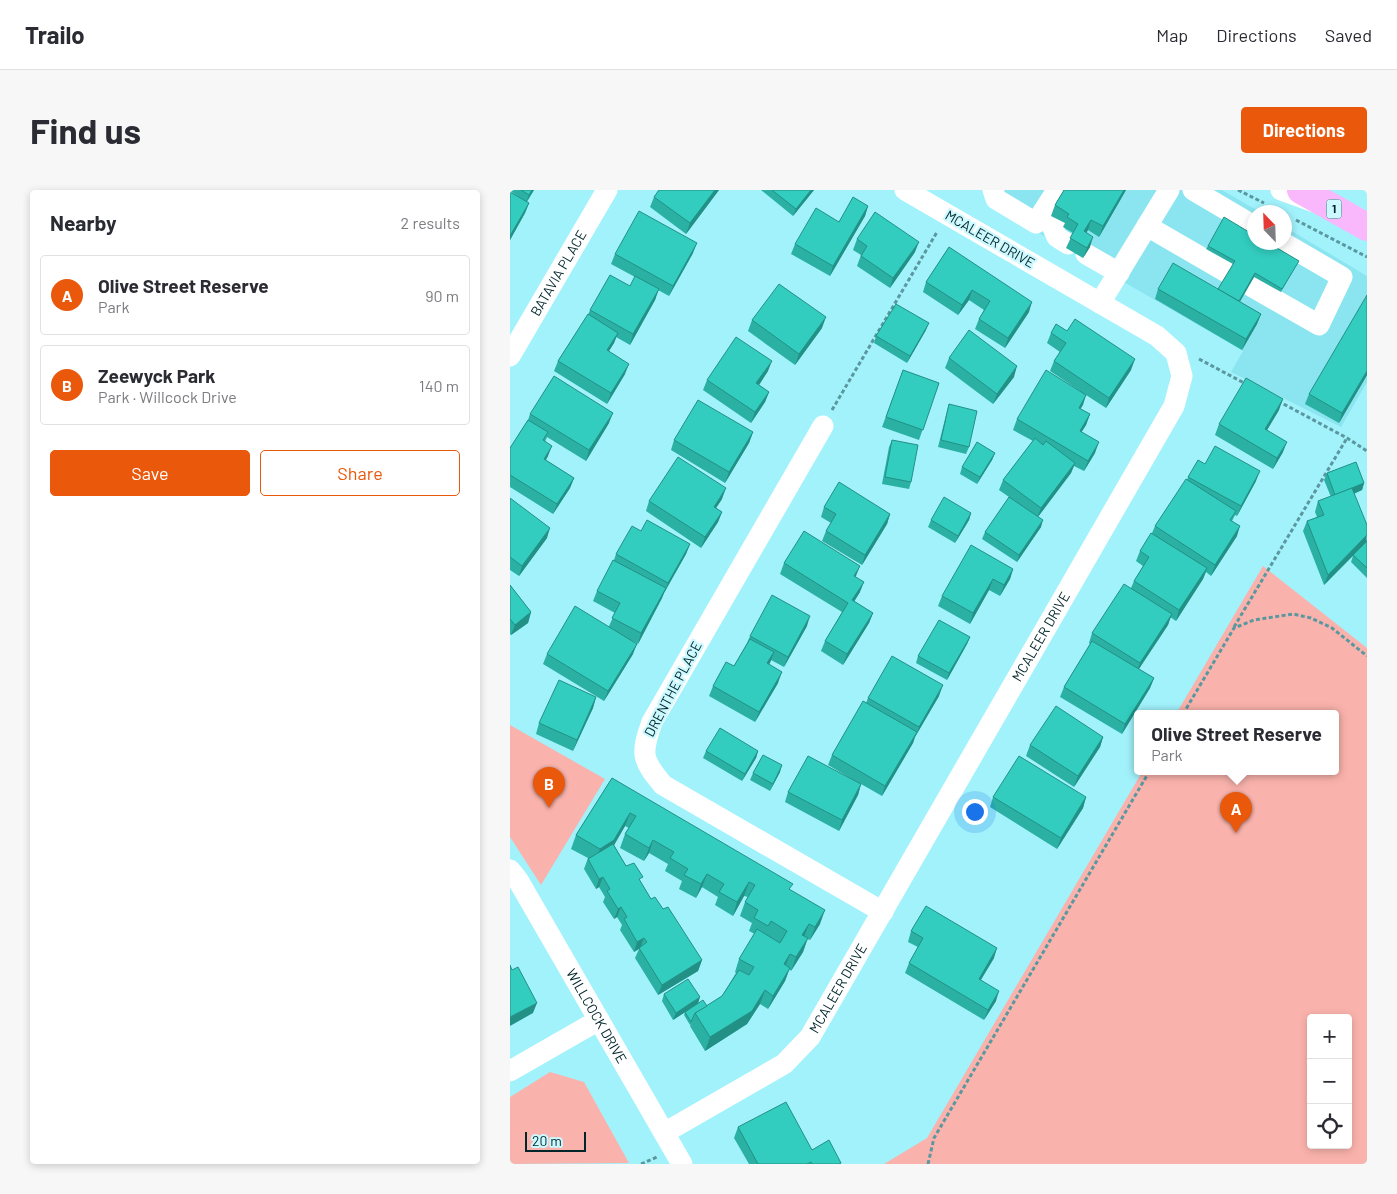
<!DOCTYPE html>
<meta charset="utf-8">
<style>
body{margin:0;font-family:Barlow,sans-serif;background:#f7f7f7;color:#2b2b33}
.controls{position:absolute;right:15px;bottom:15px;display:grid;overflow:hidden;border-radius:5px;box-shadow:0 2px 8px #0003}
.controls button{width:45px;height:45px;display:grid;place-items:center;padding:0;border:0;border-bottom:1px solid #e1e1e2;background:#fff;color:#2b2b33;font:25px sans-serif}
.compass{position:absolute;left:737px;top:15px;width:45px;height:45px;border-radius:50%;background:#fff;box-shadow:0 2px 8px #0003;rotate:337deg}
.scale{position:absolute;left:15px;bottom:12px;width:61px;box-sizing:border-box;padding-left:5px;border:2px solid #03262a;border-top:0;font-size:14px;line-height:18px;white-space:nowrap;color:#03262a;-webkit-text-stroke:4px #ccf9ff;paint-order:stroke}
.you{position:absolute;left:464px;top:621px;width:18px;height:18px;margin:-12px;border:4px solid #fff;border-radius:50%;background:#1a73e8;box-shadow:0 0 0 8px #1a73e833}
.badge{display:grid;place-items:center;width:32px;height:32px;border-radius:50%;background:#ea580c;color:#fff;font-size:16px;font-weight:700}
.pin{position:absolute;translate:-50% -41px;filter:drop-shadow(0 1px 2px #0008)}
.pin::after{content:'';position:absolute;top:26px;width:18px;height:15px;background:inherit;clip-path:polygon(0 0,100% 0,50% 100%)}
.popup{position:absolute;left:624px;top:520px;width:205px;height:65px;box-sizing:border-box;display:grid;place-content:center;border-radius:5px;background:#fff;filter:drop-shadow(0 1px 4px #0005);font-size:16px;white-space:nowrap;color:#7c7c81}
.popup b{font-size:19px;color:#2b2b33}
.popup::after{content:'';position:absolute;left:50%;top:100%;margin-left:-10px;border:10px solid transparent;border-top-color:#fff}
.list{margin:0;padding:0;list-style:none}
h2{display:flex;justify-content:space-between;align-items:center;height:65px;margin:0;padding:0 20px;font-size:21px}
h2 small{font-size:16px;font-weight:400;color:#7c7c81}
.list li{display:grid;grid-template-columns:32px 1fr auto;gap:15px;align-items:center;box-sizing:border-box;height:80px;margin:0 10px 10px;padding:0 10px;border:1px solid #e1e1e2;border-radius:5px}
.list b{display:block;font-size:19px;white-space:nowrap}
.list p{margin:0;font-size:16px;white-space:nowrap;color:#7c7c81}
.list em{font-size:16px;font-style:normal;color:#7c7c81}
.actions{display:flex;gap:10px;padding:15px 20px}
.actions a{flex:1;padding:11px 0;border:1px solid #ea580c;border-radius:5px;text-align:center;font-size:18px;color:#ea580c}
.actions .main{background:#ea580c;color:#fff}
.icon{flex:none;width:28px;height:28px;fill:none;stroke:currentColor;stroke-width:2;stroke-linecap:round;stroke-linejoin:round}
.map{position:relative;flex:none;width:857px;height:974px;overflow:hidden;border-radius:5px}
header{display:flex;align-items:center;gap:30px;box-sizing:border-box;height:70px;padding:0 25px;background:#fff;border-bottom:1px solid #e1e1e2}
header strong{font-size:24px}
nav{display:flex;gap:28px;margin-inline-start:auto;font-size:18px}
.intro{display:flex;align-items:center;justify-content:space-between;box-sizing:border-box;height:120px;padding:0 30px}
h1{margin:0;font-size:35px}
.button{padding:12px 22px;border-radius:5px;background:#ea580c;color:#fff;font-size:18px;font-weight:700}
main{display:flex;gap:30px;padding:0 30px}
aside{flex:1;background:#fff;border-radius:5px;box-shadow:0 2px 8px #0003}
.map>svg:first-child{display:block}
</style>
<header>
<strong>Trailo</strong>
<nav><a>Map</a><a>Directions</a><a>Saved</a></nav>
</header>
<div class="intro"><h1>Find us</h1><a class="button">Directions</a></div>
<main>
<aside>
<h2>Nearby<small>2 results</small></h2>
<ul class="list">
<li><span class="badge">A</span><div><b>Olive Street Reserve</b><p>Park</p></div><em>90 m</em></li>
<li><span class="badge">B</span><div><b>Zeewyck Park</b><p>Park · Willcock Drive</p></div><em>140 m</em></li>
</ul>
<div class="actions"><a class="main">Save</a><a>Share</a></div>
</aside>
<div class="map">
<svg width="857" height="974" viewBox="0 0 857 974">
<rect width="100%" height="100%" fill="#a2f2fc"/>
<path fill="#8be5f0" d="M475,0H712L750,22H744V52H774L775,37L857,86V192L831,237L721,182L733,161L479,14Z"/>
<g fill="#fab3ac" fill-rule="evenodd">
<path d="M753,376L857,458V974H374L417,948L632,582H825V524H666ZM801,828H838V955H801Z"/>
<path d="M0,535L95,589L31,695L0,647Z"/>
<path d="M40,882L74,892L119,973L0,974V907Z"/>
</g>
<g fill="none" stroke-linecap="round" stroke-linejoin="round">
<g stroke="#5b979f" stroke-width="3" stroke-dasharray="4 2.5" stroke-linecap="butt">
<path d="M728,0L754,13"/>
<path d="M786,30L857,67"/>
<path d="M689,169L736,194"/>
<path d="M768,211L837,248L857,261"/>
<path d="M322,220L427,42"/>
<path d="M724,437L837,248"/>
<path d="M673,524L724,438L744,430L783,424L801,428L822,438L857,466"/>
<path d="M131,974L147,967"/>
<path d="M418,974L424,948L639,582"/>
</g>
<g stroke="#fff" stroke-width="21">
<path d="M483,0L486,9L526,33L547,0"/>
<path d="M683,0L744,36"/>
<path d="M771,0L804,12"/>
<path d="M546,29L542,36L547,47L558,54"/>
<path d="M637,36L718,83"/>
<path d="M576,64L609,83"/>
<path d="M739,95L809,135L832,87L772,52"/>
<path d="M590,113L659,0"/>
<path id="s1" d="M0,166L97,0"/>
<path d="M313,236L142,532C131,563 131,569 153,595L373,722"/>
<path id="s2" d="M0,680L8,690L172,974"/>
<path d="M0,881L89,830"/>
<path id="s3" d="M154,943L274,874L300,847L664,216L672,186L666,163L647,146L395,0"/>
</g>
<path stroke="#f9b8fc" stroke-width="28" d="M791,0L857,37"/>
</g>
<g fill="#2bb0a4">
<path d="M0,0H24L17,12L19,13L15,23L0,50V2L12,9L0,1Z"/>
<path d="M149,0H209L176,44L140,17L144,7Z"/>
<path d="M251,0H304L283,26Z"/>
<path d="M554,0H616L589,47L578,40L576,42L580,57L573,68L556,58L563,43L553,37L555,33L541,26L545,15Z"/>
<path d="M358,16L355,26L320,86L281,64L285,54Z"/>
<path d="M347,49L405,62L380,98L347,76L351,65L343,60Z"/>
<path d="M698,56L787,74L771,102L744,87L730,112L751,124L747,134L732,160L645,109L648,99H708L723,74L696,59Z"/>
<path d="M439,57L519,122L495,158L465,139L469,129L474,120L459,110L448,125L413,102L416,92Z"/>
<path d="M183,63L159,106L148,100L145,110L120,155L106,147L104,153L99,161L115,184L97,214L44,181L48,171L78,125L80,120L120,96L125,87L101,74L105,64Z"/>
<path d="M242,130L312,138L285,175L238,141Z"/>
<path d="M416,140L397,173L364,153L366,146Z"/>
<path d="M557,141L621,180L596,218L576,205L570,219L580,224L576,235L571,242L585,263L574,281L564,276L561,283L528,327L531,337L507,372L472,349L475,342L499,307L489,300L493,290L523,251L503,240L507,229L570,201L540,181L544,171L550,162L537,153L541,143Z"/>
<path d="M439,168L504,187L483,214L435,178Z"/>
<path d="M393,180L429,193L409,250L372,237Z"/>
<path d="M258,181L249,195L259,202L255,212L241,233L193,200L197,190Z"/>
<path d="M857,185L829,233L795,214L799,204Z"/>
<path d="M439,214L459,257L456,264L428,257L437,221Z"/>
<path d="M769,220L757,240L773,262L763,279L705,245L709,234Z"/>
<path d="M20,224L99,233L76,271L37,247L35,252L38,266L36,270L64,288L60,298L43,324L0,297V258L18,230Z"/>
<path d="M243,242L239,253L215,293L161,260L164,250Z"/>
<path d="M382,250L401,292L399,299L372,294L379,257Z"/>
<path d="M485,263L482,270L467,294L450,284L452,277Z"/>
<path d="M695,274L746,291L727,326L725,325L722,331L727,346L701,386L696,382L693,389L666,431L660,427L658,435L629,479L644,488L640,498L612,544L550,507L554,497L580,454L579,453L582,443L621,398L624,391L633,376L626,371L630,361L642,343L645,336L677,290L678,287Z"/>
<path d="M817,283L854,293L852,300L844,304L857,351V388L841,372L843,366L814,395L793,341L797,331L807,327L805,322L808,311L821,307L814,290Z"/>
<path d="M0,308L37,348L9,386L0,380Z"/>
<path d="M212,309L206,318L212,322L208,332L191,358L136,321L139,311Z"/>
<path d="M314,317L380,324L377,334L352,375L312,351L316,341L321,333L311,327Z"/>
<path d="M461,323L459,330L445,353L418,337L421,330Z"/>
<path d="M131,341L180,354L176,364L154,403L152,408L128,454L123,451V464L94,511L33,474L37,464L99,436L105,423L83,411L87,401L104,370L106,364Z"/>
<path d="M274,373L346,387L350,402L344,411L363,423L359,433L333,475L311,461L315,451L332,422L270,384Z"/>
<path d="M503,379L500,389L490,406L479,400L460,434L428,416L432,406Z"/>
<path d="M0,395L21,422L18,433L1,445L0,444Z"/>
<path d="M297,436L274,477L261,470L259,474L268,493L245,532L199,506L203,496L224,476L237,453L240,446Z"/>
<path d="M460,447L457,454L437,490L406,473L408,466Z"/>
<path d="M429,506L405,547L403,553L372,606L351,594L348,605L329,641L275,612L278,602L350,594L318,575L322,565L356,513L358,508Z"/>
<path d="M86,507L83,518L63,561L26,544L29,533Z"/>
<path d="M593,547L590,557L564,597L516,566L520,555Z"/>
<path d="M196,561H248L246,568L232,591L193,568Z"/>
<path d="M270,582L260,601L240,590L243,583Z"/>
<path d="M102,588L280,700L310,734L300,750L297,749L293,762L281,781L279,779L275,791L258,819L250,814L237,834L195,861L180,836L181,834L180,835L174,825L175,822L163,830L152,811L154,804L197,816L212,806L226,783L225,782L229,769L245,744L239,741L242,733L230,726L235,712L238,707L234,706L223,726L205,715L208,707L192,697L186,708L169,699L172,691L155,681L158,674L139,663L134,671L110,658L115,644L119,638L115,636L104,655L116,676L131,693L141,709L153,719L192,770L188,781L148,805L125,768L129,759L124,762L110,740L112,735L107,727L104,729L93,712L95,707L89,697L86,699L74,679L78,668L61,659L66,645Z"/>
<path d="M483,607H576L573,618L547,659L480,617Z"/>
<path d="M401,741L484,768L471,790L486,811L474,830L395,783L399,773L408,757L398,752Z"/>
<path d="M228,937L302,960L331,973V974H239L224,948Z"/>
</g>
<g fill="#239086">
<path d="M22,0H24L16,12L19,5Z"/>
<path d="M205,0H209L176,44L180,33Z"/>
<path d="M301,0H304L283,26L286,19Z"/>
<path d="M614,0H616L589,47L593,36Z"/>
<path d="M19,13L15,23L0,50V46Z"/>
<path d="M358,16L355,26L320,86L323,76Z"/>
<path d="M581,30L578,40L571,52L574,41Z"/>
<path d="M583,47L580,57L573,68L577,58Z"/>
<path d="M409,52L405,62L380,98L383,88Z"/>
<path d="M187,53L183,63L159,106L163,96Z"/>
<path d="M745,83L744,87L724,121L725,118Z"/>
<path d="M149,99L145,110L120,155L123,144Z"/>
<path d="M462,100L459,110L448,125L452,115Z"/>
<path d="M522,112L519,122L495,158L498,148Z"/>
<path d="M751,124L747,134L732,160L736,149Z"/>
<path d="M316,127L312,138L285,175L289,164Z"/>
<path d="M419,133L416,140L397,173L400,166Z"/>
<path d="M108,143L104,153L93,170L97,160Z"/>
<path d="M625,169L621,180L596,218L599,208Z"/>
<path d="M262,171L258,181L243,204L246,193Z"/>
<path d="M119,174L115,184L97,214L101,203Z"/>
<path d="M507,176L504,187L483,214L487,204Z"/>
<path d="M857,181V185L829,233L832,223Z"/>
<path d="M259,202L255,212L241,233L245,222Z"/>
<path d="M576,205L573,215L565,228L569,218Z"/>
<path d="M773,209L769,220L751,250L755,239Z"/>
<path d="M103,223L99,233L76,271L79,260Z"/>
<path d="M580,224L576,235L566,251L570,241Z"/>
<path d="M243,242L239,253L215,293L219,282Z"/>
<path d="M589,252L585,263L574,281L578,271Z"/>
<path d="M777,252L773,262L763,279L767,268Z"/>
<path d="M42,256L38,266L30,279L34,269Z"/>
<path d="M485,263L482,270L467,294L470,287Z"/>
<path d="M565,273L561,283L527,328L531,318Z"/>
<path d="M750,281L746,291L727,326L731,316Z"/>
<path d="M64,288L60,298L43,324L47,314Z"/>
<path d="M854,293L852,300L823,312L825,305Z"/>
<path d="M216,298L212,309L200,327L204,317Z"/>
<path d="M212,322L208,332L191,358L195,347Z"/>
<path d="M461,323L459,330L445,353L448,346Z"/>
<path d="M380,324L377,334L352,375L355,365Z"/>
<path d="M533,330L531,337L507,372L509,365Z"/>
<path d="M730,336L727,346L701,386L705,375Z"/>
<path d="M40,338L37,348L9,386L12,376Z"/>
<path d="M857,345L856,352L814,395L818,385Z"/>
<path d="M180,354L176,364L154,403L158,393Z"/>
<path d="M350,376L346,386L340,396L344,386Z"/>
<path d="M697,378L693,389L666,431L669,420Z"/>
<path d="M503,379L500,389L490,406L494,395Z"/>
<path d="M483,389L479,400L460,434L463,423Z"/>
<path d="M354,392L350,402L339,420L342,410Z"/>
<path d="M156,398L152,408L128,454L131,443Z"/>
<path d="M21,422L18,433L1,445L5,435Z"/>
<path d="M363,423L359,433L333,475L337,464Z"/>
<path d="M662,424L658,435L626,483L630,473Z"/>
<path d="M300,426L297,436L274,477L278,467Z"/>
<path d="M460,447L457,454L437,490L439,483Z"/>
<path d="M127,454L123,464L94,511L98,501Z"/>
<path d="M264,462L260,473L253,484L257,473Z"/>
<path d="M272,482L268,493L245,532L249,522Z"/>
<path d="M644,488L640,498L612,544L615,534Z"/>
<path d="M433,495L429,506L405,547L403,553L372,606L375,596L407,543L409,537Z"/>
<path d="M86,507L83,518L63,561L67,550Z"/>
<path d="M593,547L590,557L564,597L568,586Z"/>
<path d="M248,561L246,568L232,591L235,584Z"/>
<path d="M272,575L270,582L260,601L263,594Z"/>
<path d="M351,594L348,605L329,641L332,630Z"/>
<path d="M576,607L573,618L547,659L551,648Z"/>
<path d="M120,623L115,636L99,664L85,672L90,659Z"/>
<path d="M143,650L139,663L134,671L139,658Z"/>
<path d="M197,684L192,697L186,708L191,694Z"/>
<path d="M93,687L89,697L86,699L89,689Z"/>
<path d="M239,692L234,706L223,726L227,712Z"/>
<path d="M111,717L107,727L104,729L108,719Z"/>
<path d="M315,720L310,734L300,750L305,737Z"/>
<path d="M299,734L294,747L292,745Z"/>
<path d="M134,748L130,758L124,762L127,752Z"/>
<path d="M298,748L293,762L281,781L286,767Z"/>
<path d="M487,758L484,768L465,799L469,789Z"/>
<path d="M280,764L275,777L274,774Z"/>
<path d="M192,770L188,781L148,805L152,795Z"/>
<path d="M280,778L275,791L258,819L263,806Z"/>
<path d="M255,800L250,814L237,834L195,861L200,847Z"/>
<path d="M489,801L486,811L474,830L478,820Z"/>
<path d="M190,807L188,814L163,830L166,823Z"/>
<path d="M27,813L23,823L0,836V827Z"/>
</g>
<g fill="#32cdbf" stroke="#239086">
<path d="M11,0H22L19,5Z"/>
<path d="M149,0H205L180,33L144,7Z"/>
<path d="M262,0H301L286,19Z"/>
<path d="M554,0H614L593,36L581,30L574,41L583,47L577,58L560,48L568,34L557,27L559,24L545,15Z"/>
<path d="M0,2L19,13L0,46Z"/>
<path d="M343,7L358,16L323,76L285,54L306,18L329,32Z"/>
<path d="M129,21L187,53L163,96L105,64Z"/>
<path d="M365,22L409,52L383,88L351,66L357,56L347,49Z"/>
<path d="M714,27L744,45V52H757L789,71L772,99L745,83L729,111L708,99L725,71L698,56Z"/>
<path d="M439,57L522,112L498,148L469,129L480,111L462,100L452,115L416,92Z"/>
<path d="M663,73L751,124L736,149L648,99Z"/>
<path d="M100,85L120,96L125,86L149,99L123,144L80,120Z"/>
<path d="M269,94L316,127L289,164L242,130Z"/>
<path d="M857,105V181L832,223L799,204Z"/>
<path d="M386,114L419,133L400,166L366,146Z"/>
<path d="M78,124L108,143L97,160L119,174L101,203L48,171Z"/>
<path d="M565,129L625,169L599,208L544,171L556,153L541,143L546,134L557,141Z"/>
<path d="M459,140L507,176L487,204L439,168Z"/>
<path d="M226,147L262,171L246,193L259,202L245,222L197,190Z"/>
<path d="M393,180L429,193L413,240L376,227Z"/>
<path d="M536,180L576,205L569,218L580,224L570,241L589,252L578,271L507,229Z"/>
<path d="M44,186L103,223L79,260L20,224Z"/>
<path d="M736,188L773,209L755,239L777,252L767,268L709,234Z"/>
<path d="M188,210L243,242L219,282L164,250Z"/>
<path d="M439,214L467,221L459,257L431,250Z"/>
<path d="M18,230L38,242L33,250L42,256L34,269L64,288L47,314L0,285V258Z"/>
<path d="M525,248L533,255L536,251L565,273L531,318L493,290Z"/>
<path d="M382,250L408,255L401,292L375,287Z"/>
<path d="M467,252L485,263L470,287L452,277Z"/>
<path d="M705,256L750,281L731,316L678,287L688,270L695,274Z"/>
<path d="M168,267L216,298L204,317L212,322L195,347L139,311Z"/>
<path d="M846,272L854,293L825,305L817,283Z"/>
<path d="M676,289L726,321L720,330L730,336L705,375L645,336Z"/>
<path d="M329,292L380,324L355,365L316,341L326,324L314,317Z"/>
<path d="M842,298L857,335V345L818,385L797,331L814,325L808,311Z"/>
<path d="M434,307L461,323L448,346L421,330Z"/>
<path d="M499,307L533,330L509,365L475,342Z"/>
<path d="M0,308L40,338L12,376L0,367Z"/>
<path d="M137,330L180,354L158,393L106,364L122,336L131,341Z"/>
<path d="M294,341L350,376L344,386L354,392L342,410L363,423L337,464L315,451L338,413L274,373Z"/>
<path d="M641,343L697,378L669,420L624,391L639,367L630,361Z"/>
<path d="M857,351V378L843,365Z"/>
<path d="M461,355L503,379L494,395L483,389L463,423L432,406Z"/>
<path d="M103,370L156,398L131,443L102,428L110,413L87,401Z"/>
<path d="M614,394L662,424L630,473L582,443Z"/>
<path d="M0,395L21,422L5,435L0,429Z"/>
<path d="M262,405L300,426L278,467L240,446Z"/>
<path d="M65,416L127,454L98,501L37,464Z"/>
<path d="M429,430L460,447L439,483L408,466Z"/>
<path d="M240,449L264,462L257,473L272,482L249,522L203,496L216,472L224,476Z"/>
<path d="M582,451L644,488L615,534L554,497Z"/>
<path d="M382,466L433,495L409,537L358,508Z"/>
<path d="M49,490L86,507L67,550L29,533Z"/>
<path d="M353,511L407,542L375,596L322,565Z"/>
<path d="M546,516L593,547L568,586L520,555Z"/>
<path d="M210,538L248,561L235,584L196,561Z"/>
<path d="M253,565L272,575L263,594L243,583Z"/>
<path d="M298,566L351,594L332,630L278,602Z"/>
<path d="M509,566L576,607L551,648L483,607Z"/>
<path d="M102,588L283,694L279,699L315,720L305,737L299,734L292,745L298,748L286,767L280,764L274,774L280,778L263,806L255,800L242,821L200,847L185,823L212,806L229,780L239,785L244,777L229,769L247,739L270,753L277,741L261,731L258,736L244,728L248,720L235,712L245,695L239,692L227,712L209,702L214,694L197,684L191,694L174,685L178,679L160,668L164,662L143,650L139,658L115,644L126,626L120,623L104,650L90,659L66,645Z"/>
<path d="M103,654L116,676L124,673L133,687L129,689L141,709L145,707L153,719L158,717L192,770L152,795L129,758L137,752L134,748L127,752L114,729L117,727L111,717L108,719L97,701L100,699L93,687L89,689L78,669Z"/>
<path d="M416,716L487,758L469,789L489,801L478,820L399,773L413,748L401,741Z"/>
<path d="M0,775L2,780L8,777L27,813L0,827Z"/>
<path d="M178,789L190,807L166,823L154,804Z"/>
<path d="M193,810L197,816L185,823L181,832L175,822Z"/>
<path d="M276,912L302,960L319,950L331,973L329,974H302L301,972L297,974H248L228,937Z"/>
</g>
<g text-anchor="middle" stroke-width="4.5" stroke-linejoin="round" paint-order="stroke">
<rect fill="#ccf9ff" stroke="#3f656a" stroke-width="1" x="816.5" y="9.5" width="15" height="19" rx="4"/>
<g font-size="12" font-weight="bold" fill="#03262a">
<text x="824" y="23">1</text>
</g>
<g font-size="14" fill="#03262a" stroke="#ccf9ff">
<text transform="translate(480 49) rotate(30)" y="5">MCALEER DRIVE</text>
<text dy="5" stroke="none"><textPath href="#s1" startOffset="96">BATAVIA PLACE</textPath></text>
<text dy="5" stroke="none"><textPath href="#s3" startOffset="638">MCALEER DRIVE</textPath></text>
<text transform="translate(163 499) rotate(-62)" y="5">DRENTHE PLACE</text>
<text dy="5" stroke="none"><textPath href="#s3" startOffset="232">MCALEER DRIVE</textPath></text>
<text dy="5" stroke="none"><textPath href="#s2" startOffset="170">WILLCOCK DRIVE</textPath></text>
</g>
</g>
</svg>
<div class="controls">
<button>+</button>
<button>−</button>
<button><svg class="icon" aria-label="locate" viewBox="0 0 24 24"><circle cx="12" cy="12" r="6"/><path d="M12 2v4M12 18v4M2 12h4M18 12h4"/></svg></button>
</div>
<svg class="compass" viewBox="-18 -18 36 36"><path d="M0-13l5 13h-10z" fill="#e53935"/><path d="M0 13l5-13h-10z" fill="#7c7c81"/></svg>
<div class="scale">20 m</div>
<div class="you"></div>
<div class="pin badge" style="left:726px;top:643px">A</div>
<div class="popup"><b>Olive Street Reserve</b>Park</div>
<div class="pin badge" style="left:39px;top:618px">B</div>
</div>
</main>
